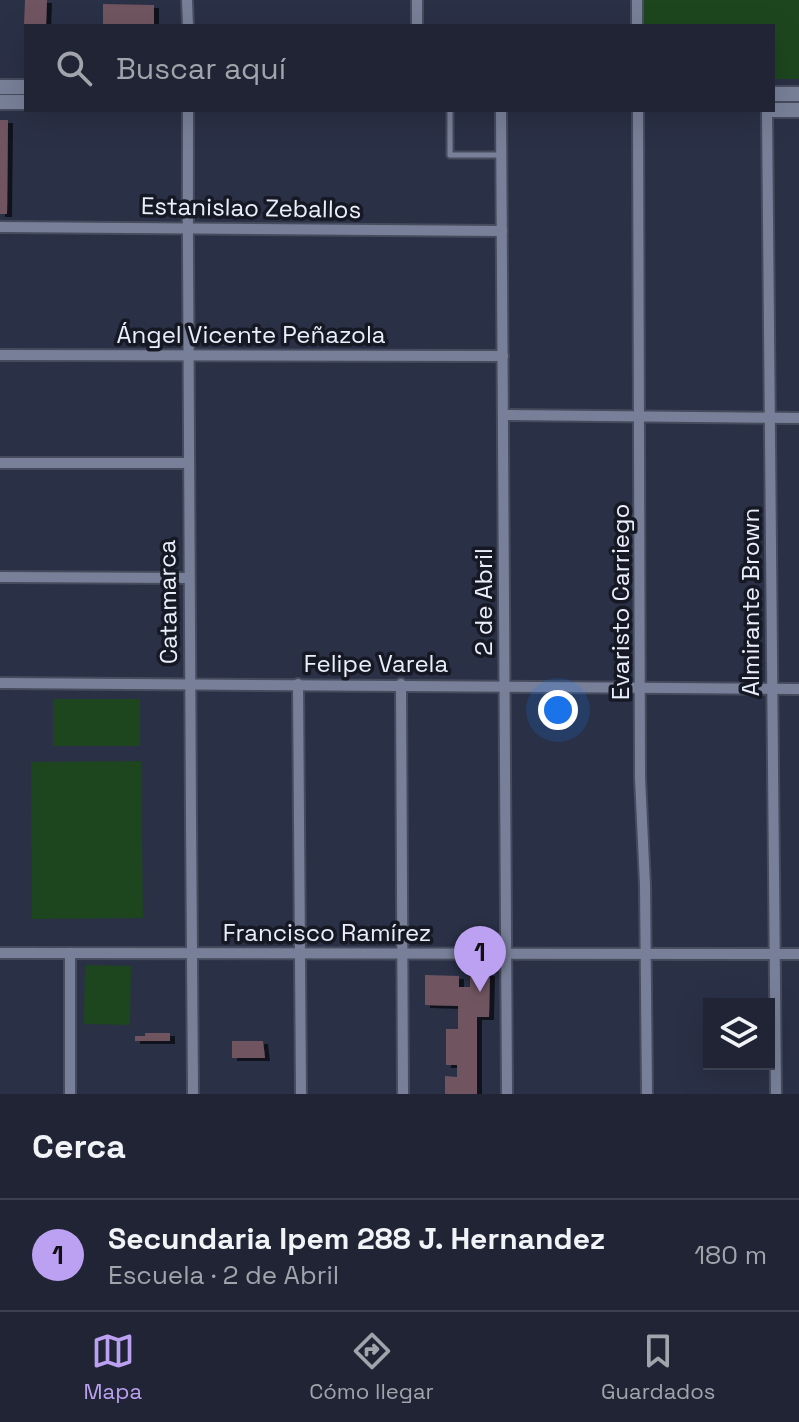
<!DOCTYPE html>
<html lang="es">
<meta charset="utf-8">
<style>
body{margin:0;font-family:"Space Grotesk",sans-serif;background:#282c3c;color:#f1f3f6}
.controls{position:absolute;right:24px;bottom:24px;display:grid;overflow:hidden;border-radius:0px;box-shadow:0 8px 32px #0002}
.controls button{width:72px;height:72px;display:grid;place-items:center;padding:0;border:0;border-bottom:2px solid #3d414f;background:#202434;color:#f1f3f6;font:40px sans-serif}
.you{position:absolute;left:558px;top:710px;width:28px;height:28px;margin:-20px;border:6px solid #fff;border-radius:50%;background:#1a73e8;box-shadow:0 0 0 12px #1a73e833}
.badge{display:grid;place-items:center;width:52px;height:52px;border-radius:50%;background:#bca0f2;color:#111;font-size:26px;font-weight:700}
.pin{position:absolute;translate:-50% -66px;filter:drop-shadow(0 2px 4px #0008)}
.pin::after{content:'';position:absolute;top:42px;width:28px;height:24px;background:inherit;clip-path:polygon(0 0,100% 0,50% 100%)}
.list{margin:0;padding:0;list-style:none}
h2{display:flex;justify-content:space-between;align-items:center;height:104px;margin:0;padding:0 32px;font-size:34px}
h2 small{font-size:26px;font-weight:400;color:#a2a4ac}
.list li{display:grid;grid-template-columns:52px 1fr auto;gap:24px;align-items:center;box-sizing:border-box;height:112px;padding:0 32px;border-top:2px solid #3d414f}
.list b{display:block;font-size:30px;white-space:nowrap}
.list p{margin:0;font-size:26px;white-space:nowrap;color:#a2a4ac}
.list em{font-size:26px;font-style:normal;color:#a2a4ac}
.icon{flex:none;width:44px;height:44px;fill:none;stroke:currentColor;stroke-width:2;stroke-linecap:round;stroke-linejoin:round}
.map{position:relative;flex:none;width:799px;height:1094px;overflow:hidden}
.search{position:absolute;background:#202434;box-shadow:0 8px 32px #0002;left:24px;right:24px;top:24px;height:88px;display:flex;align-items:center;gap:20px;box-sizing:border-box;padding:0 28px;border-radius:0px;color:#a2a4ac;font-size:30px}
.sheet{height:216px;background:#202434}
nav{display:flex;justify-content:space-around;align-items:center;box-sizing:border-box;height:112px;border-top:2px solid #3d414f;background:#202434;font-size:22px;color:#a2a4ac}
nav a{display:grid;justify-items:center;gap:4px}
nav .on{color:#bca0f2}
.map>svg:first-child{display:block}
</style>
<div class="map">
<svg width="799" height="1094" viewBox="0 0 799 1094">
<defs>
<filter id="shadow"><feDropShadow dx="5" dy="3" stdDeviation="0" flood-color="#0009"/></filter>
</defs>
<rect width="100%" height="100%" fill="#2a3046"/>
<g fill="#1d461e">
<path d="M637,0H799V79H773V26H637Z"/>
<rect x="53" y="699" width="87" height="47"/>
<path d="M141,761L143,918L32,919L31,762Z"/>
<path d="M85,965L131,966L130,1025L84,1024Z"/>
</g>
<g fill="#705561" filter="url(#shadow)">
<path d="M25,0H47L46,26H24Z"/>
<path d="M103,4L154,5V26H103Z"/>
<path d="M0,120H8L7,214H0Z"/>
<path d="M470,972L490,973L489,1017H477V1094H445V1076L457,1077V1065H446V1029H458V1006L425,1005V975L459,976V987H470Z"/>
<path d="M145,1033H170V1041H135V1036H145Z"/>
<path d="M232,1041H263L265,1058H232Z"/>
</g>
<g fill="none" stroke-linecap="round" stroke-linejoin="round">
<g stroke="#464b5d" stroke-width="9">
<path id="service" d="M450,110V155H500"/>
</g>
<g stroke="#464b5d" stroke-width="14">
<g id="minor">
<path d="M187,0L188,26"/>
<path d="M417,0V26"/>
<path d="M637,0V26"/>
<path d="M188,110C187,438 191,766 193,1094"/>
<path d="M501,110L507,1094"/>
<path d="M638,110L640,778L645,885L647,1094"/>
<path d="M767,110L776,1094"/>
<path d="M0,227L502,231"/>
<path d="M0,355L503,356"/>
<path d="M503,415L799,418"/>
<path d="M0,463H187"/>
<path d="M0,577L188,578"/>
<path d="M0,683L799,689"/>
<path d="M298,684L301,1094"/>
<path d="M401,684L403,1094"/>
<path d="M0,953L799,954"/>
<path d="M70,953V1094"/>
</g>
</g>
<g stroke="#464b5d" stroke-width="18">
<g id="secondary">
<path d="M0,87H26"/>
<path d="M773,94H799"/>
<path d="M0,102H26"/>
<path d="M773,110H799"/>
</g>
</g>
<use href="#service" stroke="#788099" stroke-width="5"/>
<use href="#minor" stroke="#788099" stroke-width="10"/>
<use href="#secondary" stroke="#788099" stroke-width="14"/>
</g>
<g text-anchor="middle" stroke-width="7" stroke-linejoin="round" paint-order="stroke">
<g font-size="24" fill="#e9eefc" stroke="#161923">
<text transform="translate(251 208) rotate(1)" y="8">Estanislao Zeballos</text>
<text x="251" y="343">Ángel Vicente Peñazola</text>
<text transform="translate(168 602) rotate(-91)" y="8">Catamarca</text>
<text transform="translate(484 602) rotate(-90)" y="8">2 de Abril</text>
<text transform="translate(621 602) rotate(-90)" y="8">Evaristo Carriego</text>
<text transform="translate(751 602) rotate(-90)" y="8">Almirante Brown</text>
<text x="376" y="672">Felipe Varela</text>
<text x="327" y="941">Francisco Ramírez</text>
</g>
</g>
</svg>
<div class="controls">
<button><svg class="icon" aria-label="layers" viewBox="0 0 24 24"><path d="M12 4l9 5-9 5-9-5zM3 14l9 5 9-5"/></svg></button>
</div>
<div class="you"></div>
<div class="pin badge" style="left:480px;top:992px">1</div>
<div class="search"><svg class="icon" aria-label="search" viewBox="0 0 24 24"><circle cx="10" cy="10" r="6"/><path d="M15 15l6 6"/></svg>Buscar aquí</div>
</div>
<section class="sheet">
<h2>Cerca<small></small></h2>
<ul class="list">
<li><span class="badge">1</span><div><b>Secundaria Ipem 288 J. Hernandez</b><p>Escuela · 2 de Abril</p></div><em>180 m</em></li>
</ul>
</section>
<nav>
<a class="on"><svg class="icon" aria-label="map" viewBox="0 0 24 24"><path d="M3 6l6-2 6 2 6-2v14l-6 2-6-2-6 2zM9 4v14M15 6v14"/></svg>Mapa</a>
<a><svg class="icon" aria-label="directions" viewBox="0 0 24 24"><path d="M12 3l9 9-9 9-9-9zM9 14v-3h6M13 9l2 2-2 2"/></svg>Cómo llegar</a>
<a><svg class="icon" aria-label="saved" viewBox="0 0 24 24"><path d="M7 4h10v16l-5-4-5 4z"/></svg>Guardados</a>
</nav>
